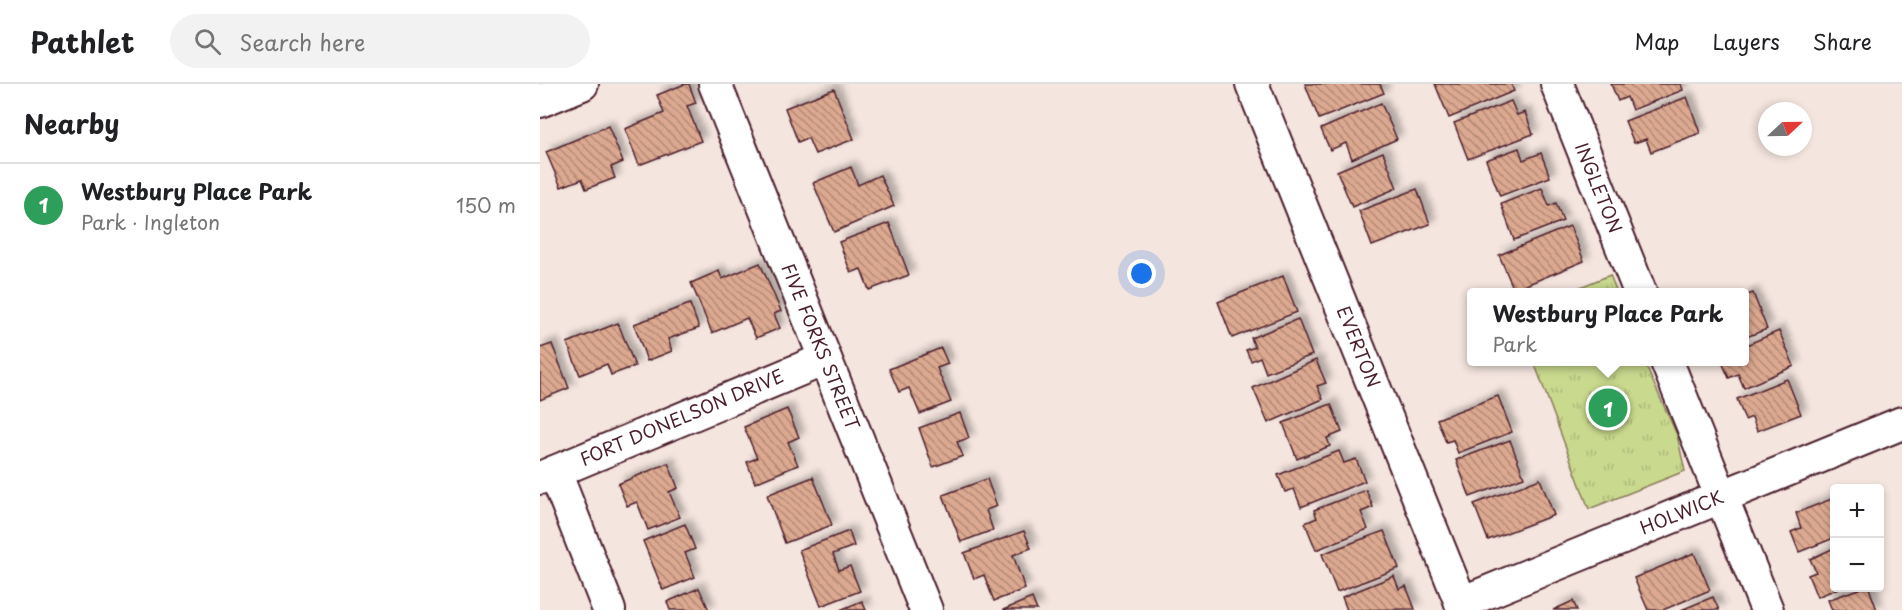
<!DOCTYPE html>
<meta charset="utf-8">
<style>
body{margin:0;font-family:"Playpen Sans",sans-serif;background:#f2f2f2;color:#202124}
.controls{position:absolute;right:18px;bottom:18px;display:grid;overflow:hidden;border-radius:6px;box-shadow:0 3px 9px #0003}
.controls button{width:54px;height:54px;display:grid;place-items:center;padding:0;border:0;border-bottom:2px solid #e0e0e0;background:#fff;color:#202124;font:30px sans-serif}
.compass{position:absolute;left:1218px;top:18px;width:54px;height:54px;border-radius:50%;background:#fff;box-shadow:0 3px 9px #0003;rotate:68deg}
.you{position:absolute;left:602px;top:190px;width:21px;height:21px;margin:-15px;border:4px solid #fff;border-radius:50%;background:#1a73e8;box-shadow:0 0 0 9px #1a73e833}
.badge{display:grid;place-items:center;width:39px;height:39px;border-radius:50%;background:#d1495b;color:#fff;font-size:20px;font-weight:700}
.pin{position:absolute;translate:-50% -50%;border:3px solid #fff;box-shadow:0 2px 6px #0006}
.popup{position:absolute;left:927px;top:204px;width:282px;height:78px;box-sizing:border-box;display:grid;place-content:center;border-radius:6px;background:#fff;filter:drop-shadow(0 2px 4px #0005);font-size:20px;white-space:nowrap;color:#757577}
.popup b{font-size:22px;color:#202124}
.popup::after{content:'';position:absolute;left:50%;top:100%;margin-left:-12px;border:12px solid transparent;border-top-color:#fff}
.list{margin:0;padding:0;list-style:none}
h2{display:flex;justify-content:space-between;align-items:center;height:78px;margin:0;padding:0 24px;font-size:26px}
h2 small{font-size:20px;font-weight:400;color:#757577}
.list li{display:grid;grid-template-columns:39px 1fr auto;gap:18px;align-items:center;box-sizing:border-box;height:84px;padding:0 24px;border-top:2px solid #e0e0e0}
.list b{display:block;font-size:22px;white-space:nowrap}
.list p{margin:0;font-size:20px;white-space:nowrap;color:#757577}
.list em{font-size:20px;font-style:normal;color:#757577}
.icon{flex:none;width:33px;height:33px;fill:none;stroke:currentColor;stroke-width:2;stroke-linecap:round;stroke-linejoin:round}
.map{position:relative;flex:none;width:1362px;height:526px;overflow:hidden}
header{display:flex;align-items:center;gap:36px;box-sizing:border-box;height:84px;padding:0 30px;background:#fff;border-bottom:2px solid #e0e0e0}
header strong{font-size:28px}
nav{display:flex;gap:33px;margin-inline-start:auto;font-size:21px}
.search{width:420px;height:54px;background:#f2f2f2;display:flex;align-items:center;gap:15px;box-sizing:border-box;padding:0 21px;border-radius:33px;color:#757577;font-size:22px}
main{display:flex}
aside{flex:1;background:#fff}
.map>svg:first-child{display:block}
</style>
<header>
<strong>Pathlet</strong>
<div class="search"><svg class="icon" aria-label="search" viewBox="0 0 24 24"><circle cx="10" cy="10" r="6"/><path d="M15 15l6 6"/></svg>Search here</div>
<nav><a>Map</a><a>Layers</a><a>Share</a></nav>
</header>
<main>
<aside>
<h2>Nearby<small></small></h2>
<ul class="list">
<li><span class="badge" style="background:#2e9e5b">1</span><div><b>Westbury Place Park</b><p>Park · Ingleton</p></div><em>150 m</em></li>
</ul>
</aside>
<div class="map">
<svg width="1362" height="526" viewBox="0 0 1362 526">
<defs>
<pattern id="park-tufts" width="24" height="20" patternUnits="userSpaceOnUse" patternTransform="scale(1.5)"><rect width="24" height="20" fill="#c9d98d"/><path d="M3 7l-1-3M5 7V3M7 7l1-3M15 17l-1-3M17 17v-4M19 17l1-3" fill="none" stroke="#aeba7a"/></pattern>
<pattern id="building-back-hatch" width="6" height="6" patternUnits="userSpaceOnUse" patternTransform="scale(1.5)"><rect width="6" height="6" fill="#dca990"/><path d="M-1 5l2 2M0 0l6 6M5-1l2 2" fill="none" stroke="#b48976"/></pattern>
<filter id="shadow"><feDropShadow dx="5.5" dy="-5.5" stdDeviation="3" flood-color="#0004"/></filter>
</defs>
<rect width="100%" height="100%" fill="#f4e5de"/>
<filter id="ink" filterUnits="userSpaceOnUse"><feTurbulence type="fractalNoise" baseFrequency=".0167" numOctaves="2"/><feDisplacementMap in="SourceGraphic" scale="12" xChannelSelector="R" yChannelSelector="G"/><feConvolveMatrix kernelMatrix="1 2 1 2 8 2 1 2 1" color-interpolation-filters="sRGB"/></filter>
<g filter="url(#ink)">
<g fill="url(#park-tufts)" stroke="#8a7c5c" stroke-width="1.5">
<path d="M1070,191L1077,208H1028Z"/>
<path d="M994,278H1104L1137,351L1145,387L1049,425Z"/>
</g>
<g fill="url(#building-back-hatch)" stroke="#4a1f2b" stroke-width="1.5" filter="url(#shadow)">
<path d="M145,0H149L156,19L147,22L161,57L99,81L85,45L124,29L117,11Z"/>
<path d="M765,0H840L844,9L779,35Z"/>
<path d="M895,0H971L974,7L909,34Z"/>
<path d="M1071,0H1141L1143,6L1092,26L1087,13L1078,17Z"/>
<path d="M294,5L314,55L275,70L268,54L258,58L245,24Z"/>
<path d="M1147,13L1160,49L1111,68L1106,55L1094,59L1085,37Z"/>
<path d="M971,17L977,31L985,28L993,50L928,75L914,39Z"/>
<path d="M841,19L857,55L812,75L806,59L790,66L781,45Z"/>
<path d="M68,42L83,78L71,83L75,94L46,105L42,95L21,103L6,68Z"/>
<path d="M979,64L983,76L1001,69L1010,93L960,112L946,76Z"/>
<path d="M843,68L857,104L812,123L797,87Z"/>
<path d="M311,83L318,101L340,91L354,122L294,148L273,99Z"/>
<path d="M1002,104L1009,122L1016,119L1023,137L974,156L961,120Z"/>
<path d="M877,105L890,140L832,162L819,127Z"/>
<path d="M349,139L369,191L329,206L321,185L311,189L299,158Z"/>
<path d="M1030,142L1044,177L974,206L959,171Z"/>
<path d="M220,179L241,227L234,230L240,244L216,254L207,234L172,249L151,199L179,187L182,195Z"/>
<path d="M743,192L757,228L692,254L678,218Z"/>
<path d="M1213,209L1227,245L1204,254V212Z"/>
<path d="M150,220L159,244L128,255L132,267L107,277L94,240Z"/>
<path d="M758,235L772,271L726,289L720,273L711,277L706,266L715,263L711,254Z"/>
<path d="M78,239L95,282L71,291L67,280L40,291L27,259Z"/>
<path d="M1239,247L1254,282L1204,304L1198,290L1189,294L1182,278H1204V262Z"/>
<path d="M12,260L29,304L0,316V264Z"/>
<path d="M401,264L408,280L397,284L411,318L380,330L369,304L359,308L349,285Z"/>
<path d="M776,276L786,299L777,302L783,315L728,339L713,304Z"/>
<path d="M1247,295L1261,330L1217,347L1212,333L1205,336L1197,315Z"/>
<path d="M958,312L972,348L918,369L913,356L906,358L897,335Z"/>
<path d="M791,320L802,348L787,354L790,362L757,375L743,339Z"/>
<path d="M247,325L259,353L248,358L258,381L215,399L207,378L217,374L204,343Z"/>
<path d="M420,329L429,354L417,358L423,372L393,383L379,344Z"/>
<path d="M970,356L984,393L930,413L916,376Z"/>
<path d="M799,367L804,379L816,375L825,397L761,423L754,405L745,408L738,391Z"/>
<path d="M128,379L138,404L129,408L140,433L108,446L97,418L87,422L78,400Z"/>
<path d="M273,393L292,441L245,459L227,411Z"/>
<path d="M447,395L457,422L446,426L453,446L421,458L403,411Z"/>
<path d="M1000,395L1014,431L948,456L934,420Z"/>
<path d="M826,406L833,423L821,428L828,445L776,466L765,439L777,434L774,426Z"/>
<path d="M1294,414V454L1259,468L1251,448L1261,444L1256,429Z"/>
<path d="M145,440L155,465L145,469L155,493L123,506L103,457Z"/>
<path d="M309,447L314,462L293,470L299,486L310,482L320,507L281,522L259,466Z"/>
<path d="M484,447L491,464L473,471L485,505L454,517L444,491L434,495L424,469Z"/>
<path d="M844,447L859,484L797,508L782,470Z"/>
<path d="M1294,464V504H1299L1277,513L1268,491L1276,488L1270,475Z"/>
<path d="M1154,469L1170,506L1123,526H1108L1094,494Z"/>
<path d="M854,492L859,505L866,502L875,525L807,526L802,513Z"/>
<path d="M159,504L169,526H130L127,518Z"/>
<path d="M1321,504H1329L1337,526H1292L1288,516Z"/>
<path d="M1173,513L1179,526H1141Z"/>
<path d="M492,514L497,526H463Z"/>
<path d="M322,517L326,526H300Z"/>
<path d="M1033,517L1037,526H1013Z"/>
</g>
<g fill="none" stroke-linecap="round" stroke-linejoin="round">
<g stroke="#4a1f2b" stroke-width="36">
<g id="minor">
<path d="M175,0L386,526"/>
<path d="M712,0L924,526"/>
<path d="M1017,0L1100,208"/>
<path d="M0,17L42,0"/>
<path d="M1127,278L1227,526"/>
<path d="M15,388L69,526"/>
<path d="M0,394L285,275"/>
<path d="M921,519L1362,339"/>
</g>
</g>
<use href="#minor" stroke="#fff" stroke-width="32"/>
</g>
</g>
<g text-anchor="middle" stroke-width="5" stroke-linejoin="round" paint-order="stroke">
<g font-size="18" fill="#4a1f2b" stroke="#fff">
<text transform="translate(1058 104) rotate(68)" y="6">INGLETON</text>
<text transform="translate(280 263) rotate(68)" y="6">FIVE FORKS STREET</text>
<text transform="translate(818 263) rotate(68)" y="6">EVERTON</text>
<text transform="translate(142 334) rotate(-23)" y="6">FORT DONELSON DRIVE</text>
<text transform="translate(1142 429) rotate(-22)" y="6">HOLWICK</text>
</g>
</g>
</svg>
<div class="controls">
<button>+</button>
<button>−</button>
</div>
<svg class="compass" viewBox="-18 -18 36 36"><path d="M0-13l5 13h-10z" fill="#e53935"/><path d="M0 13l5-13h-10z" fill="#757577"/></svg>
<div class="you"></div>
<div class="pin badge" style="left:1068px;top:324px;background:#2e9e5b">1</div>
<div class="popup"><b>Westbury Place Park</b>Park</div>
</div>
</main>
